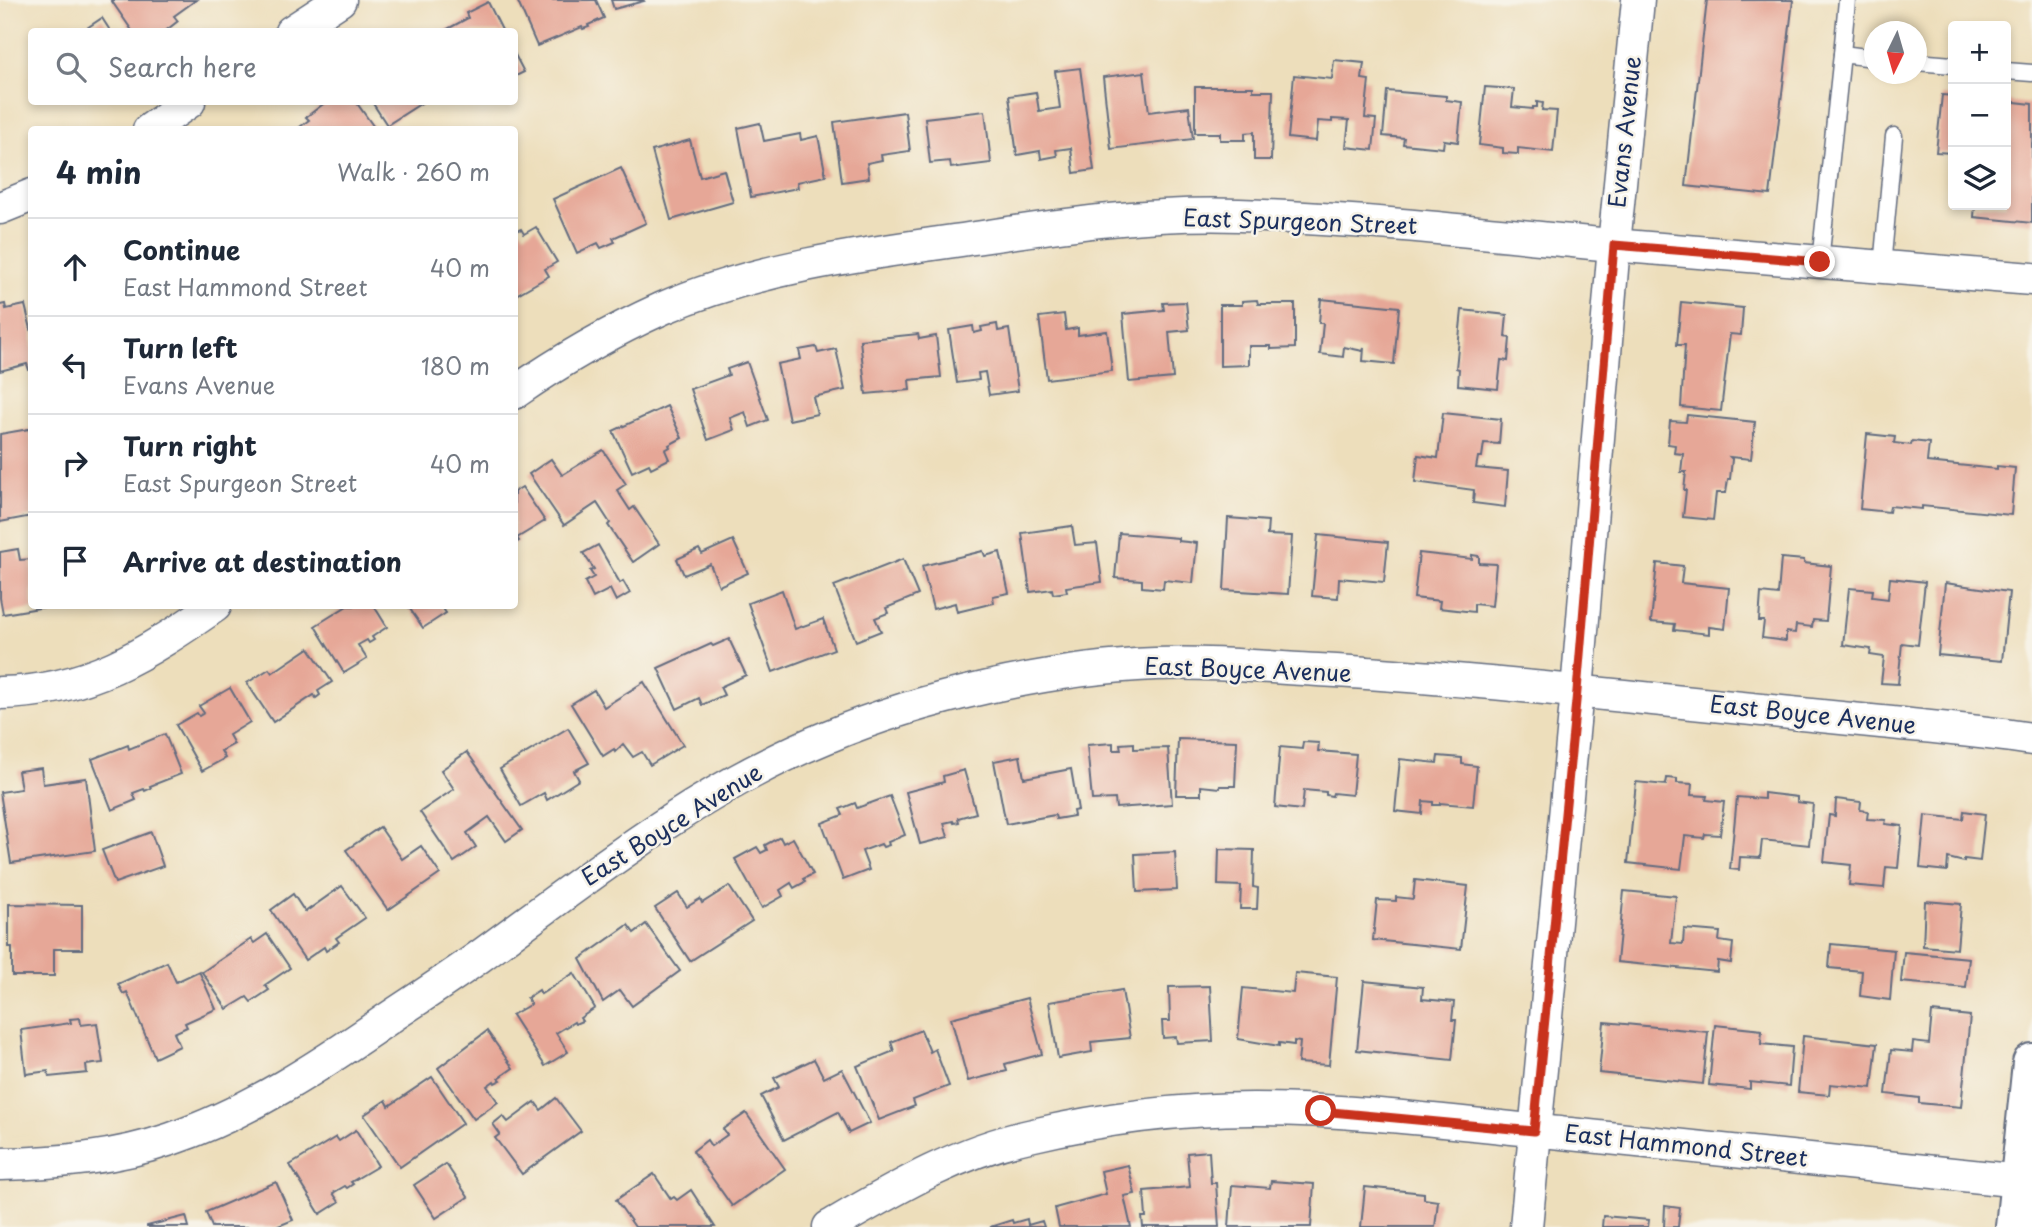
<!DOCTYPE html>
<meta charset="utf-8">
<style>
body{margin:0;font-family:"Playpen Sans",sans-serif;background:#f6f6f7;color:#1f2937}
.controls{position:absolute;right:21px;top:21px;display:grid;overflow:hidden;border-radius:7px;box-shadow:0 4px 10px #0003}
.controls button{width:63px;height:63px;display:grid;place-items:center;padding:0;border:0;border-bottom:2px solid #e0e1e3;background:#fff;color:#1f2937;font:35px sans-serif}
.compass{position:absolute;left:1864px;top:21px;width:63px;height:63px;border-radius:50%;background:#fff;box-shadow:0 4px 10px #0003;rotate:185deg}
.stop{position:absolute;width:21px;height:21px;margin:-16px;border:5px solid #c8321e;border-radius:50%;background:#fff}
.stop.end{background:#c8321e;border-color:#fff;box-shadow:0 2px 7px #0008}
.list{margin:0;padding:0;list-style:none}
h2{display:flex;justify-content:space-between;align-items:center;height:91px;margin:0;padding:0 28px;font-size:30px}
h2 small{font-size:23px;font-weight:400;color:#747a83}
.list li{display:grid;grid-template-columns:46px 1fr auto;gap:21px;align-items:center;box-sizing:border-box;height:98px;padding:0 28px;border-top:2px solid #e0e1e3}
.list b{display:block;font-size:26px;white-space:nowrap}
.list p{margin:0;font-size:23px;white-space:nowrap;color:#747a83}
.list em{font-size:23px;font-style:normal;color:#747a83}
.icon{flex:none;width:38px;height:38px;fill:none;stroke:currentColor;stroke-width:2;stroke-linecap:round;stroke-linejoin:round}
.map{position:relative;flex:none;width:2032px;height:1227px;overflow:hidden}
.search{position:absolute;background:#fff;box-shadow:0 4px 10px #0003;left:28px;top:28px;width:490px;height:77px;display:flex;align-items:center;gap:18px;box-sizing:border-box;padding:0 24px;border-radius:7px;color:#747a83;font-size:26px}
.panel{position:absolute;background:#fff;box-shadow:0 4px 10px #0003;left:28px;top:126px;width:490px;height:483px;border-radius:7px}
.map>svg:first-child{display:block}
</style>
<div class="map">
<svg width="2032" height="1227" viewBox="0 0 2032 1227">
<rect width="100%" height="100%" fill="#f7f3e8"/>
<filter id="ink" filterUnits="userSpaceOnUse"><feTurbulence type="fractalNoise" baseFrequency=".0143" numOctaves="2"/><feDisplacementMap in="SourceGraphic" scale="14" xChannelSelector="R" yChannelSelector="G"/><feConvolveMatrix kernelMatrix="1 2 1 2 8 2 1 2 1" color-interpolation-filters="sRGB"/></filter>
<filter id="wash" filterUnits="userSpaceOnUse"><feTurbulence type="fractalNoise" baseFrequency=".00686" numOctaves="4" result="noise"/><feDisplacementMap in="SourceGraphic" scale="28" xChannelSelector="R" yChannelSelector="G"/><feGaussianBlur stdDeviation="1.57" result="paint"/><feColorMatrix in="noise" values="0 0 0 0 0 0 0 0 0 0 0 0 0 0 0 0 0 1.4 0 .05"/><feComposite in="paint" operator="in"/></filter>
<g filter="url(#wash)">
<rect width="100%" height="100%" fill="#eddebb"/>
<g id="blocks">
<g fill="#e6a797">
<path d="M111,0H196L174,16L178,21L164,32H133Z"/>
<path d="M517,0H596L604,18L588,25L589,27L583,29L582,27L537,46Z"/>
<path d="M611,0H643L644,1L614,9Z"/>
<path d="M1707,0H1793L1770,195L1686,186Z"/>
<path d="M488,2L503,32H442L468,18L466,13Z"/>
<path d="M102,18L111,32H81Z"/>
<path d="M514,53L524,72L514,77Z"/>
<path d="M1334,60L1364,63L1362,79L1369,80L1365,118L1376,119L1373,150L1346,147L1349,120L1332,119V122L1318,121L1316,141L1288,138L1294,75L1332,79Z"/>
<path d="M1080,68L1094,170L1074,173L1071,148L1056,150L1057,156L1041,159L1040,151L1017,155L1009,96L1036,92L1039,111L1060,108L1055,71Z"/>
<path d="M1144,72L1149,112L1189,107L1193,139L1111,149L1103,77Z"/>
<path d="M1195,87H1253V91H1273L1271,160H1254V132L1245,133V140H1220V133H1195Z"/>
<path d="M1485,87L1514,89L1512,107L1533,109V107H1537V102L1543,103L1542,110L1557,111L1553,152L1518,148V154L1503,153V148L1479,145Z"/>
<path d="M1387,91L1446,96V100L1462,102L1458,142L1444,140L1443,148L1403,144L1404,138L1383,136Z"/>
<path d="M1942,95L1953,96V153L1936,152Z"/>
<path d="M2006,101L2032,104V223L1974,217L1975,205H2006Z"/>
<path d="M326,102H356L376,130H296L309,120L306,117Z"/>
<path d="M372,102H423L387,125Z"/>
<path d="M985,111L991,163L951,168L950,161L930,163L925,118Z"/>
<path d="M905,112L910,151L881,155L882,160L867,163L869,178L842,182L834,122Z"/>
<path d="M760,123L764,141L800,134L801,140L818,136L826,176L797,182L798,188L751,197L738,128Z"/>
<path d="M690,140L700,177L724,170L733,202L671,220L652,151Z"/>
<path d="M621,168L646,223L613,238L615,242L601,248L598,243L577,253L553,199Z"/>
<path d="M536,227L557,262L545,269L549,276L514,296V232L521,229L524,234Z"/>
<path d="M1321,299L1399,307L1394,364L1363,361L1364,348L1363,351L1344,347L1343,357L1320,354L1323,323H1319Z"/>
<path d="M1257,300L1258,304H1295V348L1271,349V346H1249V365L1220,366V305H1242V301Z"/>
<path d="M1186,302L1189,330L1169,332L1173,378L1129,382L1123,314L1164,310L1163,303Z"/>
<path d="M1681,302L1743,308L1741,335L1730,334L1721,411L1681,407L1685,345H1677Z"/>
<path d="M5,304L6,309L25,305L32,333V369L29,370L27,364L0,371V305Z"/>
<path d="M1462,310L1507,315L1505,337L1510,338L1508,361L1501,360L1498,389L1458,385L1459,369L1456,368Z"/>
<path d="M1064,314L1066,330L1078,328V335L1107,331L1112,371L1047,379L1039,317Z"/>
<path d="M997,324L998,331L1009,329L1018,391L989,395L985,372L978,373L979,380L957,383L949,330L973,326L974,333L982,331L981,327Z"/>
<path d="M918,334L919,339L936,336L941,377L909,380L910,390L866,394L860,340Z"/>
<path d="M816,347L818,353L836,349L845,390L813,397L817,414L789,420L777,364L801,359L799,350Z"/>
<path d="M747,362L768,420L750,427L745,412L730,418L734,430L708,440L690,389L729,375L727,369Z"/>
<path d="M667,406L682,438L669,445L670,447L665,450L669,459L651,468L649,464L632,472L613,431Z"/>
<path d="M1443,413L1501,419L1499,444L1484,443L1482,457H1478L1476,468L1508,471L1505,507L1473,503L1474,490L1415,482L1418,455L1438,458Z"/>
<path d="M1687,415L1755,422L1751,459L1730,457L1732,459L1730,479H1728L1726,493H1716L1713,520L1683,517L1686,490H1684L1686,472H1681L1683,454L1674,453L1675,445L1668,444L1670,421L1686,422Z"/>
<path d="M29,429L32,443V516L0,522V434Z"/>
<path d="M1867,434L1895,437L1894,443L1911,445L1912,441L1929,443L1927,462L1997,469V466L2015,468L2011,515L1922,506V509L1890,506L1889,512L1860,509Z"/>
<path d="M603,450L626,484L617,490L630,510L634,507L659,544L633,562L608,525L610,523L597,503L564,525L529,474L551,459L562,475Z"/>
<path d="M522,487L545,521L517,538L519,541L514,544V492Z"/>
<path d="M1228,518L1268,521L1267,535L1292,536L1288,594L1224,590Z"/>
<path d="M1072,526L1075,545L1097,543L1102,582L1066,587L1067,592L1053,594L1052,589L1030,592L1022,533Z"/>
<path d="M1119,533L1178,538V541L1197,543L1193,583L1164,580L1163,589L1142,587V580L1115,578Z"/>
<path d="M1318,535L1388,542L1384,582L1339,578L1338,598L1312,596Z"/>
<path d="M733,540L748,573L719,586L710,564L684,575L677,559L699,549L702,554Z"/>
<path d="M598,545L620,583L623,581L630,593L616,601L610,589L593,598L585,582L594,577L590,571L594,569L583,553Z"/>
<path d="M18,549L20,560L32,559V606L45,607L3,614L0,598V552Z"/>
<path d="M983,551L985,556L1000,552L1009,593L993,596L994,603L957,612L955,603L933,609L922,566Z"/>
<path d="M1419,553L1472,559V555L1479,556V563L1496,564L1492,606L1474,604V612L1439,608L1440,601L1414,598Z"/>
<path d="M1781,558L1804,560V563L1831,566L1826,621L1813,620L1812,627L1796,625L1795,633L1786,632V641L1762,638L1764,621H1759L1761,593L1778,595Z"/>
<path d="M903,559L918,595L886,608L888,613L875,618L881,631L856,641L834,586Z"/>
<path d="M1657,563L1683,566L1681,583L1729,588L1725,629L1709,627V634L1674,630L1675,624L1651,622Z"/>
<path d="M1890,578L1925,582L1918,645L1902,643L1898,684L1881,683L1884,657L1870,655L1871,649L1843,645L1849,588L1873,590L1872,597L1888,599Z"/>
<path d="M1945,583L2009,592L2002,661L1938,655Z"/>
<path d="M782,590L795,629L823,619L834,649L773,672L748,603Z"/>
<path d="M347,606H374L387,627L372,637L374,640L369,643L367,640L358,645L367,659L344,673L315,626Z"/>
<path d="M408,606H441L446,613L423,628Z"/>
<path d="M729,639L746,675L720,687L724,695L702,705L699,698L677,709L658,668L711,644L713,646Z"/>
<path d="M309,648L332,682L318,691L320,695L316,698L314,695L273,722L247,683L269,669L272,673Z"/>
<path d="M644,682L683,745L650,765L642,752L633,757L623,744L615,752L614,749L603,756L571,704L594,690L604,707Z"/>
<path d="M230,688L250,722L229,735L234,744L221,751L225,758L202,771L176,725L197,713L199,716L204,713L199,706Z"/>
<path d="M568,728L589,763L574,771L579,780L547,800L544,793L521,806L500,769Z"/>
<path d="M165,734L181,774L150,786L151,788L145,791L144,789L133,793L136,800L112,810L92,759L128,745L129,749Z"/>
<path d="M1178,739L1237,741L1235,786H1220V788L1201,786V795H1176Z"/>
<path d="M1303,742L1319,743L1318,751L1356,754L1352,795L1333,793L1332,796L1326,795V792L1304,790L1302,810L1275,807L1280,747L1302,749Z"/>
<path d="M1113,743V750H1121L1120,744L1134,743V749L1168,748L1172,804L1116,808L1115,799L1092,800L1087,745Z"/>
<path d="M467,752L522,830L506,841L489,817L467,833L476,847L454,862L420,812L454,789L441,770Z"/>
<path d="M1020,756L1024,778L1071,769L1078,810L1073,811L1074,816L1056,819L1055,815L1006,824L994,761Z"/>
<path d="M1438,756L1462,758V764L1477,766L1473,806L1440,803V805H1433V802L1423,801L1422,814L1395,811L1400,759L1437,763Z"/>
<path d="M41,768L43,784L86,778L95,851L11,863L0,792L21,789L18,771Z"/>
<path d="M964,770L976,813L958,818L959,822L954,823L953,821L944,823L948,837L920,844L906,792L944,782L943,776Z"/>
<path d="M1667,778L1677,779V783L1692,784L1691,795L1707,796L1706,800L1724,802L1720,835L1705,834L1704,838L1685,836L1681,869L1628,863L1636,782L1666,785Z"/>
<path d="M1764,793L1797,797V802L1813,804L1809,845L1762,840L1760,858L1740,857L1739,870L1730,869L1737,797L1764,799Z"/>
<path d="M890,796L905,835L888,842L889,845L883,847L881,844L862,851L869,870L843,880L822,823L843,815L840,809L855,803L857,808Z"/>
<path d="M1836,799L1861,802L1860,810L1868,811L1867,819L1886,820L1885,824L1902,826L1898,868L1886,867L1884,888L1849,885L1851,865L1824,862L1829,815L1835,816Z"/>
<path d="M1964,811L1985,814L1980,861L1964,859V862L1948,858L1947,871L1920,868L1925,815L1963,819Z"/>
<path d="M380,827L402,859L421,846L440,874L388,910L346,850Z"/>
<path d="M151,832L163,866L115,883L102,850Z"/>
<path d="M780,837L783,843L793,838L813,874L803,879L805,882L794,888L791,883L780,890L783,896L762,908L735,859L757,847L761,853L767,850L765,845Z"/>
<path d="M1219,849L1254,850L1253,887L1258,888L1257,909H1240L1241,886L1218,885Z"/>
<path d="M1175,852L1177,890L1137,892L1135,854Z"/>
<path d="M1415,880L1468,886L1461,949L1373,940L1377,900L1396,901V897L1413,899Z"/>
<path d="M342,886L365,918L336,938L339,942L326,951L324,947L305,960L271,910L293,894L305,912Z"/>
<path d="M729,886L752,921L690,961L655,908L678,893L687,907L700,899L702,903Z"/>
<path d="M1624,891L1676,896L1671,943L1683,944L1684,929L1720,932L1719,941L1733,943L1731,963L1718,961L1717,972L1617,962Z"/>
<path d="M1925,901L1961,904L1957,949L1923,946Z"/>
<path d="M9,904L82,905V949H54V976H12V947H9Z"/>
<path d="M646,924L680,971L632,1006L620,990L603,1002L580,959L628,925L634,933Z"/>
<path d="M267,934L290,968L265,985L269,990L251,1002L247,997L227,1009L202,972L251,939L254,943Z"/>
<path d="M1831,944L1894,950L1890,1000L1860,996L1862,971L1829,968Z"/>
<path d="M1904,952L1969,958L1966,988L1901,982Z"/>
<path d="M167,962L176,982L199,971L216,1009L185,1023L187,1027L174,1033L180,1046L155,1058L127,992L123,994L118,984Z"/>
<path d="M574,973L595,1008L580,1018L582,1021L575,1024L574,1022L556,1033L568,1052L545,1066L512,1015L531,1004L527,998L539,990L541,994Z"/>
<path d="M1295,973L1337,977L1329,1065L1298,1063L1300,1042L1294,1041V1045L1279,1043V1046L1238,1039L1243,988L1293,993Z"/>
<path d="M1364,981L1423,987L1422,999L1454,1002L1452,1020H1456L1452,1060L1357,1050Z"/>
<path d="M1210,986L1213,1041L1177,1043L1176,1037L1163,1038L1162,1021H1170L1169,987Z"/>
<path d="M1122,990L1130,1038L1091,1042L1092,1052L1058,1058L1049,1002Z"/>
<path d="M1027,998L1042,1054L1005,1064L1007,1071L968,1081L951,1018Z"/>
<path d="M1932,1012L1970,1016L1961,1107L1919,1103V1098L1886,1094L1891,1050L1912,1052L1913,1042L1929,1044Z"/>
<path d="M80,1018L81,1025L97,1023L103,1063L86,1065L87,1073L49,1077L48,1071L26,1074L21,1030L71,1023L70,1019Z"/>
<path d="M1604,1022L1708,1032L1703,1084L1599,1073Z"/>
<path d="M1715,1025L1762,1030L1761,1044L1792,1047L1789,1086L1750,1082V1089L1709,1085Z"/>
<path d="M921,1030L930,1052L935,1049L949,1086L913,1100L915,1106L879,1120L857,1066L894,1051L891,1042Z"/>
<path d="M487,1031L513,1068L499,1078L501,1080L495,1083L494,1081L487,1086L498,1102L474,1119L438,1068Z"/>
<path d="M1803,1036L1877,1044L1872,1088L1830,1084L1829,1095L1798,1092Z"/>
<path d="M814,1059L824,1078L842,1069L870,1123L849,1133L838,1112L784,1140L761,1096L779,1087L774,1078Z"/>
<path d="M432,1077L463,1123L400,1167L364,1115L386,1100L389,1106Z"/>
<path d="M556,1098L581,1131L522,1174L495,1138L500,1134L493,1124L503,1116L508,1122L535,1102L541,1110Z"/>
<path d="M746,1113L785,1169L732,1206L693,1151L707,1140L711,1146L727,1135L723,1129Z"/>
<path d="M356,1130L378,1166L351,1182L353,1184L347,1188L345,1186L333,1193L339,1202L320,1214L290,1165L336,1137L339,1141Z"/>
<path d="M1209,1151L1211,1183H1216L1219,1227H1143L1142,1217H1146L1144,1191L1190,1187L1187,1153Z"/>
<path d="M446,1164L468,1197L436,1218L414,1185Z"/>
<path d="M1128,1165L1135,1194L1124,1196L1131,1227H1059L1055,1208L1106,1194L1101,1171Z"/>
<path d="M654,1174L671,1199L674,1197L677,1200L691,1190L715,1227H635L616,1200Z"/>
<path d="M1271,1181L1314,1184L1311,1227H1229L1232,1185L1270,1188Z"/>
<path d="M276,1182L293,1220L276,1227H212L206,1212Z"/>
<path d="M1365,1187L1424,1193V1199L1438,1201L1435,1227H1361Z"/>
<path d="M1665,1206L1680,1208L1678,1227H1664Z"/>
<path d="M186,1216L189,1227H147V1226Z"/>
<path d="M1603,1216L1649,1220L1648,1227H1602Z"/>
<path d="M1027,1219L1028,1225L1042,1221L1044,1227H990L1012,1220L1013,1223Z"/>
</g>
</g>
</g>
<g filter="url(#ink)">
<use href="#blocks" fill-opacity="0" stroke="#646c7f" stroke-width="2"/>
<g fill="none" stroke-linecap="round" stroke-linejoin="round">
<g stroke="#646c7f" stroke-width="19">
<g id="service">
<path d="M1842,54L1847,0"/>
<path d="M1916,62L1953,65"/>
<path d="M2006,71L2032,73"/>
<path d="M1820,262L1842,54L1874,58"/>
<path d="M1882,267L1894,136"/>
</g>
</g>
<g stroke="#646c7f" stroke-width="35">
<g id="minor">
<path d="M291,32L340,0"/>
<path d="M149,130L189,102"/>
<path d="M0,208L32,195"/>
<path d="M514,393C560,361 612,331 663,308C763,265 876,252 982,237C1067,224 1153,212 1239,215C1363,219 1488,233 1612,245C1752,257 1892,267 2032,279"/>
<path d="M0,693C87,692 146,654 215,606"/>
<path d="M0,1164C58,1163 116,1158 171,1139C250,1112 321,1065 389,1018C419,998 450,978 479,957C590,876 699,789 827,737C922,697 1052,668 1155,664C1209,662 1264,667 1318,670C1426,676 1535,687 1643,698C1722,706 1801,714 1881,722C1931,727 1982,731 2032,739"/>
<path d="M829,1227C893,1190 956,1152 1029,1136C1101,1119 1178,1109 1253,1109C1356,1109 1466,1124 1570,1134C1720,1150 1870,1165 2020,1181"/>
<path d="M1526,1227L1577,691L1614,245L1638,0"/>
</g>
</g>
<g stroke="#646c7f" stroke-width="42">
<path id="secondary" d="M2015,1227L2032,1063"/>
</g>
<use href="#service" stroke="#fff" stroke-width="16"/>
<use href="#minor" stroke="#fff" stroke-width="32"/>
<use href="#secondary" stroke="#fff" stroke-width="38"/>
</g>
</g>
<g fill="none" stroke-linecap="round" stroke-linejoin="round" filter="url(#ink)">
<path stroke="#c8321e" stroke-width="9" d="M1321,1111L1534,1131L1577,691L1614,245L1820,262"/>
</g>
<g text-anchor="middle" stroke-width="5" stroke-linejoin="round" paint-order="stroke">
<g font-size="23" fill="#1b2f5e" stroke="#f7f3e8">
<text transform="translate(1625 132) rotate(-84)" y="8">Evans Avenue</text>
<text transform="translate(1300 222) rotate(2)" y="8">East Spurgeon Street</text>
<text transform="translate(1248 670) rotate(2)" y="8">East Boyce Avenue</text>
<text transform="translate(1813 715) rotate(6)" y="8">East Boyce Avenue</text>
<text transform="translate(672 825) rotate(-32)" y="8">East Boyce Avenue</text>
<text transform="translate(1686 1146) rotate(6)" y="8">East Hammond Street</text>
</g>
</g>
</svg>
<div class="controls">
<button>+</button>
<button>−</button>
<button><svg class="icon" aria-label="layers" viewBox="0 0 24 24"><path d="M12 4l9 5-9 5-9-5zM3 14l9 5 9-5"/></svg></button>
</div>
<svg class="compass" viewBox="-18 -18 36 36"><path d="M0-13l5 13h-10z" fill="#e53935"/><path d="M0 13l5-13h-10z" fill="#747a83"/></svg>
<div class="stop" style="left:1321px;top:1111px"></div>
<div class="stop end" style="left:1820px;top:262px"></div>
<div class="search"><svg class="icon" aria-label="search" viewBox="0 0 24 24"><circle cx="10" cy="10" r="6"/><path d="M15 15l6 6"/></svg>Search here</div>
<section class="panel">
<h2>4 min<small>Walk · 260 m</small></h2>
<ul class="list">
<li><svg class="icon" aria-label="ahead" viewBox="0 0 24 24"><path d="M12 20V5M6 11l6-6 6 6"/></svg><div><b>Continue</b><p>East Hammond Street</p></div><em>40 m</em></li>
<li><svg class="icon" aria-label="left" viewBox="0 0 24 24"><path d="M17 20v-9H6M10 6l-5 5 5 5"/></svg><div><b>Turn left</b><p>Evans Avenue</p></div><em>180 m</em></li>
<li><svg class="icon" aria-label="right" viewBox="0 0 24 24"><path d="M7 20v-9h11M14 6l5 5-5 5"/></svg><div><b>Turn right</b><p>East Spurgeon Street</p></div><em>40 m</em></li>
<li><svg class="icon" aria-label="arrive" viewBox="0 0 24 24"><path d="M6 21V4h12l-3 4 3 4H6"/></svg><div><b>Arrive at destination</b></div></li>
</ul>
</section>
</div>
